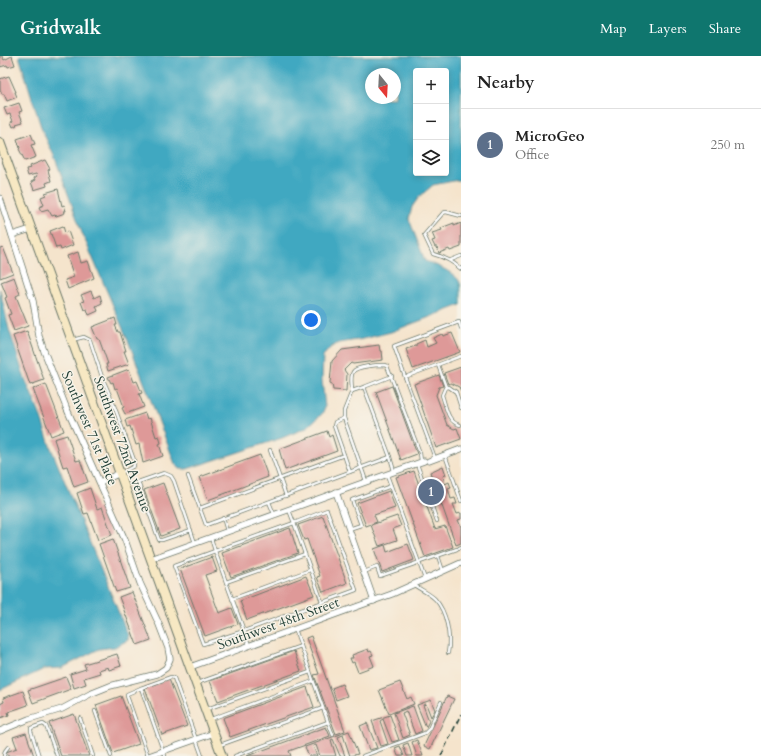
<!DOCTYPE html>
<meta charset="utf-8">
<style>
body{margin:0;font-family:Cardo,serif;background:#f2f2f2;color:#222}
.controls{position:absolute;right:12px;top:12px;display:grid;overflow:hidden;border-radius:4px;box-shadow:0 2px 6px #0003}
.controls button{width:36px;height:36px;display:grid;place-items:center;padding:0;border:0;border-bottom:1px solid #e0e0e0;background:#fff;color:#222;font:20px sans-serif}
.compass{position:absolute;left:365px;top:12px;width:36px;height:36px;border-radius:50%;background:#fff;box-shadow:0 2px 6px #0003;rotate:162deg}
.you{position:absolute;left:311px;top:264px;width:14px;height:14px;margin:-10px;border:3px solid #fff;border-radius:50%;background:#1a73e8;box-shadow:0 0 0 6px #1a73e833}
.badge{display:grid;place-items:center;width:26px;height:26px;border-radius:50%;background:#0f766e;color:#fff;font-size:13px;font-weight:700}
.pin{position:absolute;translate:-50% -50%;border:2px solid #fff;box-shadow:0 1px 4px #0006}
.list{margin:0;padding:0;list-style:none}
h2{display:flex;justify-content:space-between;align-items:center;height:52px;margin:0;padding:0 16px;font-size:17px}
h2 small{font-size:13px;font-weight:400;color:#767676}
.list li{display:grid;grid-template-columns:26px 1fr auto;gap:12px;align-items:center;box-sizing:border-box;height:72px;padding:0 16px;border-top:1px solid #e0e0e0}
.list b{display:block;font-size:15px;white-space:nowrap}
.list p{margin:0;font-size:13px;white-space:nowrap;color:#767676}
.list em{font-size:13px;font-style:normal;color:#767676}
.icon{flex:none;width:22px;height:22px;fill:none;stroke:currentColor;stroke-width:2;stroke-linecap:round;stroke-linejoin:round}
.map{position:relative;flex:none;width:461px;height:700px;overflow:hidden}
header{display:flex;align-items:center;gap:24px;box-sizing:border-box;height:56px;padding:0 20px;background:#0f766e;color:#fff}
header strong{font-size:19px}
nav{display:flex;gap:22px;margin-inline-start:auto;font-size:14px}
main{display:flex}
aside{flex:1;background:#fff}
.map>svg:first-child{display:block}
</style>
<header>
<strong>Gridwalk</strong>
<nav><a>Map</a><a>Layers</a><a>Share</a></nav>
</header>
<main>
<div class="map">
<svg width="461" height="700" viewBox="0 0 461 700">
<rect width="100%" height="100%" fill="#f7f3e8"/>
<filter id="ink" filterUnits="userSpaceOnUse"><feTurbulence type="fractalNoise" baseFrequency=".025" numOctaves="2"/><feDisplacementMap in="SourceGraphic" scale="8" xChannelSelector="R" yChannelSelector="G"/><feConvolveMatrix kernelMatrix="1 2 1 2 8 2 1 2 1" color-interpolation-filters="sRGB"/></filter>
<filter id="wash" filterUnits="userSpaceOnUse"><feTurbulence type="fractalNoise" baseFrequency=".012" numOctaves="4" result="noise"/><feDisplacementMap in="SourceGraphic" scale="16" xChannelSelector="R" yChannelSelector="G"/><feGaussianBlur stdDeviation="0.9" result="paint"/><feColorMatrix in="noise" values="0 0 0 0 0 0 0 0 0 0 0 0 0 0 0 0 0 1.4 0 .05"/><feComposite in="paint" operator="in"/></filter>
<g filter="url(#wash)">
<rect width="100%" height="100%" fill="#f5e4cc"/>
<g fill="#40a8c1" stroke="#30727a" fill-rule="evenodd">
<path d="M19,0H461V125L458,124L433,129L419,141L412,151L409,163L425,205C434,208 457,217 460,227C461,233 461,243 461,249L391,276L363,283L339,287L331,291L323,300L322,324L325,351L322,358L306,372L282,382L187,413H180L175,408L129,287L82,177L55,102L42,74ZM416,15H446V117H416ZM371,18H395V42H371Z"/>
<path d="M0,233L9,273L24,320L39,356L51,392L128,579V584L115,591L99,593L62,612L44,613L0,634Z"/>
</g>
<g id="blocks">
<g fill="#de9998">
<path d="M0,0H2L4,4L12,0L15,9L8,11L7,9L0,11Z"/>
<path d="M9,20L16,36H15L17,41L7,45L4,38H2L0,33V23Z"/>
<path d="M19,47L22,55L19,56L23,66L16,68L17,69L13,71L11,66L13,65L10,58L7,59L4,52Z"/>
<path d="M31,78L35,88L31,89L36,101L25,105L19,93L20,92L17,83Z"/>
<path d="M45,104L50,113L48,114L51,125L46,127L47,130L34,134L31,126L35,124L34,122L37,120L36,118L28,120L26,113L31,112L30,110Z"/>
<path d="M58,133L62,150L64,149L66,155H64L65,157L56,160L55,159L52,160L48,153L41,155L39,151L44,149L41,141L46,139L45,137Z"/>
<path d="M454,167V170L461,167V191L450,195L449,193L439,197L437,191H435L432,185L435,184L432,177L442,174L441,172Z"/>
<path d="M63,170L65,177L68,175L73,189L61,194L60,191L56,192L50,175Z"/>
<path d="M3,191L13,217L0,222V192Z"/>
<path d="M78,196L81,207L88,205L94,222L68,233L65,224L74,221L67,200Z"/>
<path d="M14,221L20,238L16,240L28,270L14,275L8,259L11,258L5,242L7,241L1,226Z"/>
<path d="M91,235L94,242L100,239L102,247L96,250L98,255L89,259L87,253L84,254L81,246L84,245L81,239Z"/>
<path d="M115,262L117,269H115L118,276H120L126,295H124L129,308L108,315L106,308H108L99,283H97L92,271Z"/>
<path d="M27,275L44,324L30,329L13,280Z"/>
<path d="M452,277L460,296L413,313L406,293L416,290V288L425,284L427,291L436,287L433,282L442,278L443,280Z"/>
<path d="M379,289L380,295H382L383,304L353,308L351,307L344,314L347,318L346,335L333,334L332,328L330,327L332,305L342,294Z"/>
<path d="M461,311V335L459,331L451,327L448,328L444,317Z"/>
<path d="M129,313L134,326L137,325L142,337L139,338L144,351L125,358L122,352L124,351L117,332L115,333L113,326L111,327L108,321Z"/>
<path d="M439,319L443,330L439,331L436,339L447,369L454,373L457,372L461,383L436,392L414,328Z"/>
<path d="M46,328L64,375L51,380L33,333Z"/>
<path d="M392,330L417,398L401,404L376,336Z"/>
<path d="M145,357L147,363L150,362L156,381L159,380L161,387L159,388L163,400L143,407L139,388L136,389L130,370L127,371L125,364Z"/>
<path d="M327,375L329,381L332,379L337,395L285,414L279,393Z"/>
<path d="M67,379L76,405L80,404L88,426L74,431L67,410L63,411L54,383Z"/>
<path d="M260,399L268,421L208,444L200,421Z"/>
<path d="M443,410L446,419L443,420L445,428L449,426L451,432L448,433L451,443L455,442L457,448H453L457,458L461,457V463L458,464L461,471V487L456,489L430,416Z"/>
<path d="M414,415L435,473L445,470L453,491L425,501L396,421Z"/>
<path d="M163,427L180,473L161,480L144,434Z"/>
<path d="M90,432L97,453L102,451L112,479L98,484L88,457L84,458L77,437Z"/>
<path d="M389,435L395,452L374,459L377,466L366,470L357,447Z"/>
<path d="M323,460L347,527L323,536L317,521L320,520L307,483L304,484L298,469Z"/>
<path d="M397,460L401,470L393,473L397,484L379,490L371,469Z"/>
<path d="M290,472L298,497L231,521L222,497Z"/>
<path d="M113,483L130,532L116,536L99,488Z"/>
<path d="M408,488L414,504L382,516L374,493L385,489L387,496Z"/>
<path d="M212,501L217,515L205,519L219,557L232,552L238,568L205,580L180,513Z"/>
<path d="M306,520L314,539L247,564L240,545Z"/>
<path d="M132,536L151,584L137,589L119,541Z"/>
<path d="M311,580L345,675L336,678L314,619L319,618L306,582Z"/>
<path d="M368,593L369,596L371,595L373,599L370,600L374,610L358,616L354,606L352,607L350,602H353L352,599Z"/>
<path d="M294,595L301,615L218,645L210,625Z"/>
<path d="M117,598L121,610L109,614L108,611L99,614L100,617L84,622L86,628L74,632L70,618L86,613L84,608Z"/>
<path d="M66,621L71,633L33,647L28,634Z"/>
<path d="M169,623L187,670L162,679L145,632Z"/>
<path d="M400,626L407,643L411,641L414,648L389,658L379,634Z"/>
<path d="M342,628L347,640L336,644L332,632Z"/>
<path d="M307,631L314,651L230,681L223,662Z"/>
<path d="M23,635L28,649L8,656L9,659L0,662V648L4,646L3,642Z"/>
<path d="M121,640L139,688L113,697L96,649Z"/>
<path d="M447,640L454,643L430,693L424,690Z"/>
<path d="M431,644L435,654L431,661L426,648L423,649L429,665L426,671L417,649Z"/>
<path d="M413,650L422,675L415,678L406,655L402,657L410,679L403,682L394,657Z"/>
<path d="M74,658L89,700H61L49,667Z"/>
<path d="M390,659L399,684L392,686L383,663L380,665L388,688L381,690L372,665Z"/>
<path d="M367,667L377,692L369,694L360,670Z"/>
<path d="M326,671L330,680L289,695L291,700H247Z"/>
<path d="M349,675L358,698L350,700L343,679L338,681L345,700H340L333,683L331,684L336,700H320L316,689L313,690L317,700H309L305,691Z"/>
<path d="M26,677L34,700H8L6,696L17,692L13,681Z"/>
<path d="M417,684L423,700H417L412,686Z"/>
<path d="M408,687L412,700H407L403,689Z"/>
<path d="M400,690L404,700H398L395,692Z"/>
</g>
</g>
</g>
<g filter="url(#ink)">
<use href="#blocks" fill-opacity="0" stroke="#6a7769" stroke-width="1"/>
<g fill="none" stroke-linecap="round" stroke-linejoin="round">
<g stroke="#6a7769" stroke-width="4">
<g id="lane">
<path d="M461,160L446,156L443,157L424,179L433,198C445,201 452,205 461,213"/>
<path d="M451,204L461,200"/>
<path d="M461,272L459,266L394,290L405,321L461,300"/>
<path d="M72,284L84,281L90,284L102,321L112,344L134,404V410L121,417"/>
<path d="M438,309L446,331"/>
<path d="M405,321L435,402"/>
<path d="M364,331L392,320"/>
<path d="M352,335C352,330 350,320 353,316C356,310 378,309 384,309L387,310L420,397L421,405"/>
<path d="M344,362L335,366L334,370L350,416"/>
<path d="M460,369C447,366 446,350 442,339L445,332L449,331L456,336L461,352"/>
<path d="M270,394L286,440"/>
<path d="M445,399L461,445"/>
<path d="M417,408L437,465"/>
<path d="M387,419L425,523"/>
<path d="M188,420L206,469L390,401L394,415"/>
<path d="M366,425L344,362V355L352,335L364,331L390,401"/>
<path d="M269,446L274,458"/>
<path d="M200,452L344,399"/>
<path d="M289,454L294,467L327,454L356,534L244,575L226,526L215,495L294,467L322,546"/>
<path d="M223,462L227,475"/>
<path d="M349,473L361,469L352,444L391,430"/>
<path d="M191,474L162,484H159L138,426L164,417L171,420L174,425L195,487"/>
<path d="M211,482L215,495L174,510L203,588L244,575L249,589"/>
<path d="M459,492L461,491"/>
<path d="M438,500L443,515"/>
<path d="M364,516L377,511L380,520L457,493"/>
<path d="M226,526L305,498"/>
<path d="M414,529C421,534 429,537 435,543C447,556 451,580 448,597"/>
<path d="M232,543L310,514"/>
<path d="M295,573L301,590"/>
<path d="M197,627L301,590L328,666L235,700"/>
<path d="M141,632L171,621L174,622L202,700"/>
<path d="M207,653L310,616"/>
<path d="M95,655L111,700"/>
<path d="M80,662L93,700"/>
<path d="M211,663L313,625"/>
<path d="M328,666L333,679"/>
<path d="M220,689L323,652"/>
<path d="M4,700L5,695L8,691"/>
<path d="M39,700L31,675V672L43,668L46,670L57,700"/>
<path d="M148,700L127,640V638L141,632L165,700"/>
<path d="M363,700L425,677L429,673L441,646"/>
</g>
</g>
<g stroke="#6a7769" stroke-width="7">
<g id="street">
<path d="M0,142L33,245L39,280L44,295L66,351L125,484L140,527L158,566L168,592L170,603L166,612L157,618L110,630L90,638L62,653L29,663L0,675"/>
<path d="M12,179L31,173"/>
<path d="M429,405L461,393"/>
<path d="M100,426L120,417"/>
<path d="M336,436L374,545"/>
<path d="M151,503L424,405"/>
<path d="M190,611L392,538L461,507"/>
<path d="M149,700L214,677"/>
</g>
</g>
<g stroke="#6a7769" stroke-width="10">
<path id="secondary" d="M0,86L222,700"/>
</g>
<use href="#lane" stroke="#fff" stroke-width="2.5"/>
<use href="#street" stroke="#fff" stroke-width="5.5"/>
<use href="#secondary" stroke="#f7e8c3" stroke-width="8"/>
<path stroke="#1f3d34" stroke-width="1.5" stroke-dasharray="6 3" stroke-linecap="butt" d="M441,700L461,658"/>
</g>
</g>
<g text-anchor="middle" stroke-width="3" stroke-linejoin="round" paint-order="stroke">
<g font-size="14" fill="#1f3d34" stroke="#f7f3e8">
<text transform="translate(90 372) rotate(67)" y="5">Southwest 71st Place</text>
<text transform="translate(123 388) rotate(70)" y="5">Southwest 72nd Avenue</text>
<text transform="translate(278 567) rotate(-20)" y="5">Southwest 48th Street</text>
</g>
</g>
</svg>
<div class="controls">
<button>+</button>
<button>−</button>
<button><svg class="icon" aria-label="layers" viewBox="0 0 24 24"><path d="M12 4l9 5-9 5-9-5zM3 14l9 5 9-5"/></svg></button>
</div>
<svg class="compass" viewBox="-18 -18 36 36"><path d="M0-13l5 13h-10z" fill="#e53935"/><path d="M0 13l5-13h-10z" fill="#767676"/></svg>
<div class="you"></div>
<div class="pin badge" style="left:431px;top:436px;background:#5c6f8a">1</div>
</div>
<aside>
<h2>Nearby<small></small></h2>
<ul class="list">
<li><span class="badge" style="background:#5c6f8a">1</span><div><b>MicroGeo</b><p>Office</p></div><em>250 m</em></li>
</ul>
</aside>
</main>
